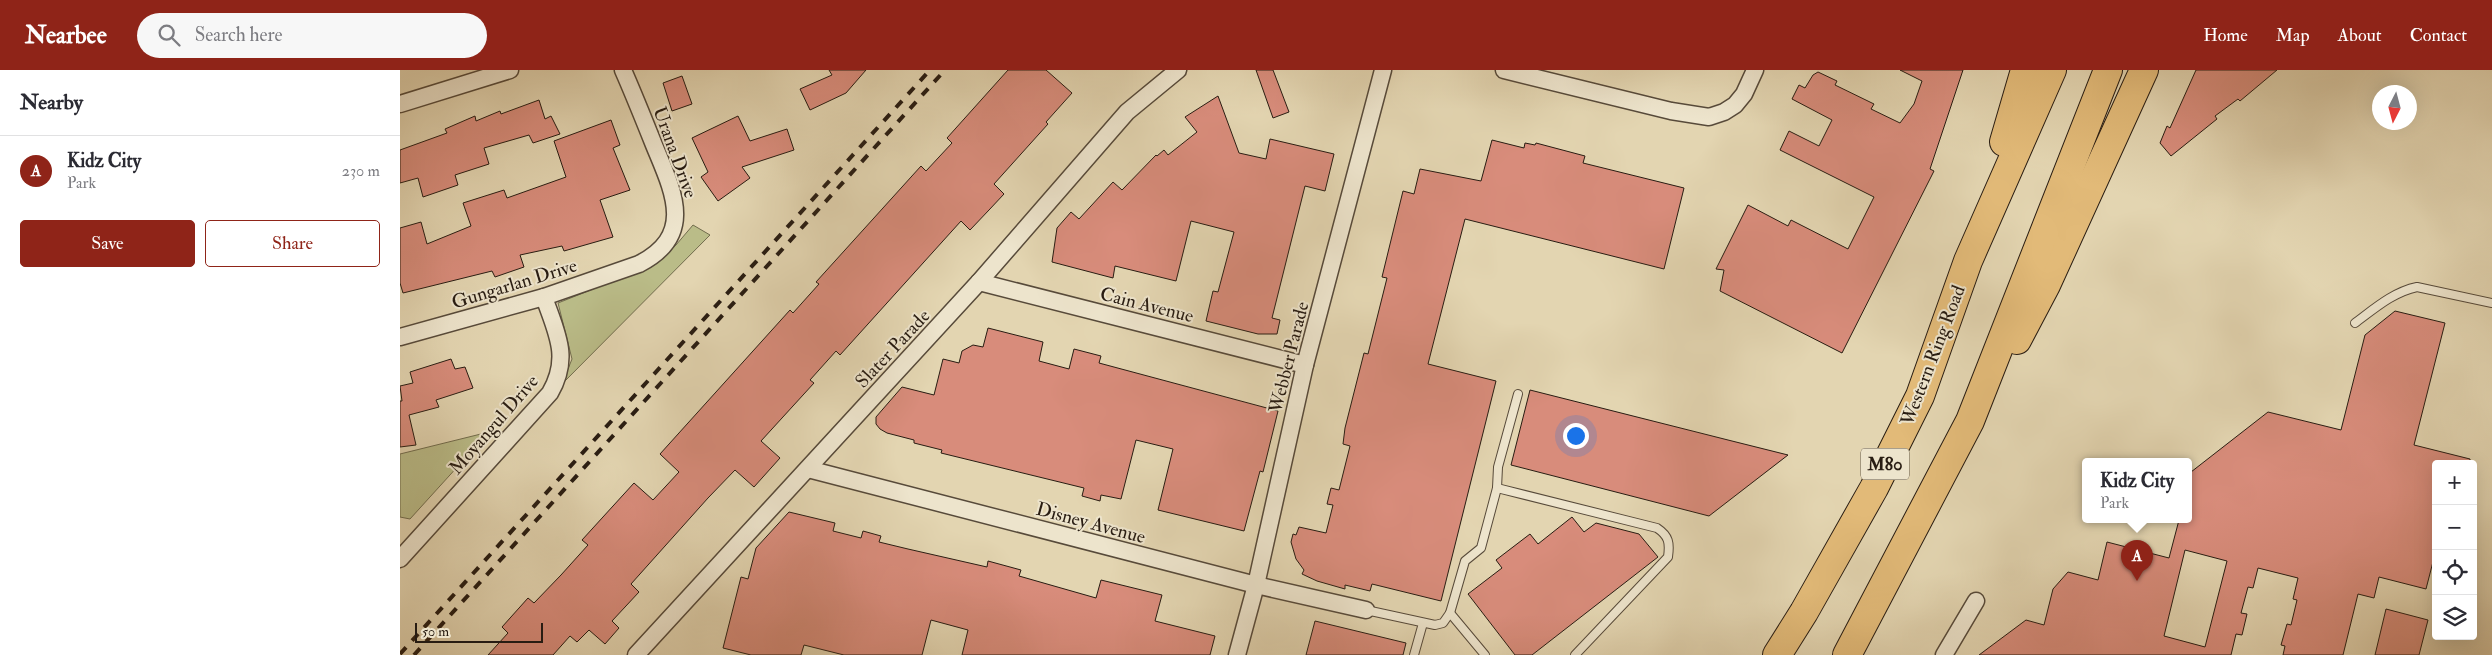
<!DOCTYPE html>
<meta charset="utf-8">
<style>
body{margin:0;font-family:"IM FELL Double Pica",serif;background:#f7f7f7;color:#2b2b33}
.controls{position:absolute;right:15px;bottom:15px;display:grid;overflow:hidden;border-radius:5px;box-shadow:0 5px 20px #0002}
.controls button{width:45px;height:45px;display:grid;place-items:center;padding:0;border:0;border-bottom:1px solid #e1e1e2;background:#fff;color:#2b2b33;font:25px sans-serif}
.compass{position:absolute;left:1972px;top:15px;width:45px;height:45px;border-radius:50%;background:#fff;box-shadow:0 5px 20px #0002;rotate:186deg}
.scale{position:absolute;left:15px;bottom:12px;width:128px;box-sizing:border-box;padding-left:5px;border:2px solid #281c12;border-top:0;font-size:14px;line-height:18px;white-space:nowrap;color:#281c12;-webkit-text-stroke:4px #ede4cc;paint-order:stroke}
.you{position:absolute;left:1175px;top:365px;width:18px;height:18px;margin:-12px;border:4px solid #fff;border-radius:50%;background:#1a73e8;box-shadow:0 0 0 8px #1a73e833}
.badge{display:grid;place-items:center;width:32px;height:32px;border-radius:50%;background:#8f2418;color:#fff;font-size:16px;font-weight:700}
.pin{position:absolute;translate:-50% -41px;filter:drop-shadow(0 1px 2px #0008)}
.pin::after{content:'';position:absolute;top:26px;width:18px;height:15px;background:inherit;clip-path:polygon(0 0,100% 0,50% 100%)}
.popup{position:absolute;left:1682px;top:388px;width:110px;height:65px;box-sizing:border-box;display:grid;place-content:center;border-radius:5px;background:#fff;filter:drop-shadow(0 1px 4px #0005);font-size:16px;white-space:nowrap;color:#7c7c81}
.popup b{font-size:19px;color:#2b2b33}
.popup::after{content:'';position:absolute;left:50%;top:100%;margin-left:-10px;border:10px solid transparent;border-top-color:#fff}
.list{margin:0;padding:0;list-style:none}
h2{display:flex;justify-content:space-between;align-items:center;height:65px;margin:0;padding:0 20px;font-size:21px}
h2 small{font-size:16px;font-weight:400;color:#7c7c81}
.list li{display:grid;grid-template-columns:32px 1fr auto;gap:15px;align-items:center;box-sizing:border-box;height:70px;padding:0 20px;border-top:1px solid #e1e1e2}
.list b{display:block;font-size:19px;white-space:nowrap}
.list p{margin:0;font-size:16px;white-space:nowrap;color:#7c7c81}
.list em{font-size:16px;font-style:normal;color:#7c7c81}
.actions{display:flex;gap:10px;padding:15px 20px}
.actions a{flex:1;padding:11px 0;border:1px solid #8f2418;border-radius:5px;text-align:center;font-size:18px;color:#8f2418}
.actions .main{background:#8f2418;color:#fff}
.icon{flex:none;width:28px;height:28px;fill:none;stroke:currentColor;stroke-width:2;stroke-linecap:round;stroke-linejoin:round}
.map{position:relative;flex:none;width:2092px;height:585px;overflow:hidden}
header{display:flex;align-items:center;gap:30px;box-sizing:border-box;height:70px;padding:0 25px;background:#8f2418;color:#fff}
header strong{font-size:24px}
nav{display:flex;gap:28px;margin-inline-start:auto;font-size:18px}
.search{width:350px;height:45px;background:#f7f7f7;display:flex;align-items:center;gap:12px;box-sizing:border-box;padding:0 18px;border-radius:28px;color:#7c7c81;font-size:19px}
main{display:flex}
aside{flex:1;background:#fff}
.map>svg:first-child{display:block}
</style>
<header>
<strong>Nearbee</strong>
<div class="search"><svg class="icon" aria-label="search" viewBox="0 0 24 24"><circle cx="10" cy="10" r="6"/><path d="M15 15l6 6"/></svg>Search here</div>
<nav><a>Home</a><a>Map</a><a>About</a><a>Contact</a></nav>
</header>
<main>
<aside>
<h2>Nearby<small></small></h2>
<ul class="list">
<li><span class="badge">A</span><div><b>Kidz City</b><p>Park</p></div><em>230 m</em></li>
</ul>
<div class="actions"><a class="main">Save</a><a>Share</a></div>
</aside>
<div class="map">
<svg width="2092" height="585" viewBox="0 0 2092 585">
<rect width="100%" height="100%" fill="#e3d5b1"/>
<filter id="stains"><feTurbulence type="fractalNoise" baseFrequency=".004" numOctaves="4"/><feColorMatrix values="0 0 0 0 .2 0 0 0 0 .09 0 0 0 0 .02 0 0 0 .5 -.17"/></filter>
<radialGradient id="worn" r=".72"><stop offset=".6" stop-color="#630" stop-opacity="0"/><stop offset="1" stop-color="#630" stop-opacity=".3"/></radialGradient>
<g fill="#babc88" stroke="#716c4d">
<path d="M293,155L310,165L162,314L172,289L158,233L253,195L276,175Z"/>
<path d="M89,362L10,449L0,447V384Z"/>
</g>
<g fill="#d88c7b" stroke="#281c12" fill-rule="evenodd">
<path d="M429,0H466L446,23L410,40L400,19L432,5Z"/>
<path d="M608,0H646L672,23L646,52L648,54L594,114L604,124L589,140L570,160L561,151L440,285L436,281L410,310L414,313L361,371L380,388L354,417L335,400L308,428L231,514L239,522L212,551L219,558L205,574L189,560L177,572L170,566L153,585H88L108,563L102,557L128,528L134,533L161,505L188,475L182,470L234,413L253,430L279,402L260,384L390,240L393,243L419,214L416,212L521,96L526,101L552,73L547,68Z"/>
<path d="M856,0H873L889,42L873,48Z"/>
<path d="M1500,0H1563L1530,99L1534,101L1442,283L1320,221L1324,200L1316,199L1348,135L1388,156L1391,150L1448,179L1474,127L1380,80L1389,61L1419,76L1432,50L1392,29L1399,15L1405,18L1413,5L1418,2L1437,11L1435,15L1474,34L1471,39L1500,53L1514,34L1522,11Z"/>
<path d="M1796,0H1877L1840,31L1838,29L1815,46L1817,49L1771,86L1760,73L1767,56L1770,58Z"/>
<path d="M282,6L292,34L272,41L263,13Z"/>
<path d="M818,26L839,83L866,89L870,69L934,84L925,121L905,116L872,248L880,250L877,264H858L806,251L813,221L818,222L834,162L791,151L776,211L715,196L713,208L652,192L657,158L671,142L679,149L713,112L722,120L756,85L757,86L764,80L768,85L797,62L785,47Z"/>
<path d="M139,30L145,49L151,46L160,64L133,73L129,65L84,78L89,94L55,105L58,115L23,127L18,108L0,113V80L47,63L45,59L75,46L76,51L100,41L101,44Z"/>
<path d="M338,46L350,71L387,59L394,80L342,97L350,108L318,131L301,107L308,102L292,68Z"/>
<path d="M211,50L220,75L213,78L230,120L200,130L213,167L164,181L162,176L120,185L124,197L95,207L92,201L3,223L0,213V158L21,152L27,174L71,156L63,133L104,120L107,128L166,107L154,71Z"/>
<path d="M1092,70L1124,78L1125,73L1135,75L1136,73L1185,86L1183,93L1284,118L1264,199L1065,149L1028,294L1096,311L1041,531L972,514L970,521L945,515V519L917,511L902,504L904,500L896,489L891,472L893,464L896,465L899,457L926,463L933,435L927,434L931,418L939,420L950,376L943,374L945,358L964,283L968,284L987,208L982,207L1003,121L1014,124L1020,99L1081,111Z"/>
<path d="M1995,241L2045,253L2014,375L2070,389V394H2036V480L2026,519L1979,507L1974,528L1958,524L1943,585H1883L1885,576L1881,575L1887,554L1891,555L1897,530L1893,529L1898,508L1858,498L1853,518L1848,517L1841,543L1847,544L1842,565L1836,564L1831,585H1579L1626,550L1644,555L1653,519L1668,502L1698,510L1707,472L1769,488L1779,450H1788V413L1791,402L1868,342L1941,360L1965,265ZM1785,480L1827,491L1805,577L1764,566Z"/>
<path d="M588,258L643,272L639,291L669,299L674,279L701,286L699,293L878,341L863,402L860,401L844,461L758,440L773,379L736,370L721,429L701,425L700,431L682,426L684,418L541,383L542,380L514,373V370L487,363L480,359L476,354V347L502,317L534,325L543,289L559,293L562,281L573,275L583,277Z"/>
<path d="M51,289L55,299L65,297L73,318L36,330L39,337L9,345L16,375L0,377V331H2L0,316L13,313L10,302Z"/>
<path d="M1130,320L1328,370L1388,385L1309,446L1111,395Z"/>
<path d="M389,442L435,453L433,461L461,468L463,461L481,466L479,472L508,479L587,497L588,491L621,500L619,506L696,528L701,510L762,525L755,551L815,566L810,585H562L568,560L531,550L522,585H444L404,575L401,585H351L323,578L341,507L348,509L356,478Z"/>
<path d="M1172,447L1184,462L1196,453L1239,464L1258,487L1132,585H1115L1068,524L1102,498L1096,490L1130,464L1138,474Z"/>
<path d="M1986,539L2028,550L2019,585H1975Z"/>
<path d="M915,551L1006,573L1003,585H906Z"/>
</g>
<g fill="none" stroke-linecap="round" stroke-linejoin="round">
<g stroke="#574a3a" stroke-width="10">
<g id="service">
<path d="M1955,253C1974,239 1993,222 2017,217L2092,233"/>
<path d="M1097,418L1257,458C1269,466 1270,473 1268,487L1175,585"/>
<path d="M966,540L1035,555L1043,553L1050,543L1065,491L1081,478L1097,418L1098,397L1118,324"/>
<path d="M1050,543L1085,585"/>
<path d="M1014,585L1023,553"/>
</g>
</g>
<g stroke="#574a3a" stroke-width="19">
<g id="minor">
<path d="M1104,0L1271,41L1309,47L1324,42L1335,35L1344,24L1355,0"/>
<path d="M0,34L110,0"/>
<path d="M579,212L905,295"/>
<path d="M0,267L144,227L239,194C296,165 273,121 254,75C244,50 234,25 223,0"/>
<path d="M408,399L856,515L966,540"/>
<path d="M0,489L150,323C171,287 156,262 144,227"/>
<path d="M236,585L579,212L727,42L778,0"/>
<path d="M837,585L856,515L905,295L983,0"/>
<path d="M1544,585L1576,531"/>
</g>
</g>
<g stroke="#281c12" stroke-width="30">
<g id="motorway">
<path d="M1604,72L1625,0"/>
<path d="M1617,270L1646,215L1744,0"/>
<path d="M1377,585L1404,542L1474,418L1520,326L1568,191L1652,0"/>
<path d="M1447,585L1570,351L1708,0"/>
</g>
</g>
<use href="#service" stroke="#ede4cc" stroke-width="8"/>
<use href="#minor" stroke="#ede4cc" stroke-width="16"/>
<use href="#motorway" stroke="#e2ba78" stroke-width="28"/>
<g stroke="#281c12" stroke-width="4" stroke-dasharray="9 9" stroke-linecap="butt">
<path d="M0,584L530,0"/>
<path d="M14,585L545,0"/>
</g>
</g>
<g text-anchor="middle" stroke-width="4" stroke-linejoin="round" paint-order="stroke">
<rect fill="#ede4cc" stroke="#63584a" stroke-width="1" x="1461" y="378.5" width="48" height="31" rx="4"/>
<g font-size="18" font-weight="bold" fill="#281c12">
<text x="1485" y="400">M80</text>
</g>
<g font-size="19" fill="#281c12" stroke="#ede4cc">
<text transform="translate(276 82) rotate(70)" y="7">Urana Drive</text>
<text transform="translate(114 213) rotate(-17)" y="7">Gungarlan Drive</text>
<text transform="translate(747 234) rotate(14)" y="7">Cain Avenue</text>
<text transform="translate(492 278) rotate(-47)" y="7">Slater Parade</text>
<text transform="translate(1532 285) rotate(-69)" y="7">Western Ring Road</text>
<text transform="translate(888 287) rotate(-76)" y="7">Webber Parade</text>
<text transform="translate(93 354) rotate(-49)" y="7">Moyangul Drive</text>
<text transform="translate(691 452) rotate(15)" y="7">Disney Avenue</text>
</g>
</g>
<rect width="100%" height="100%" filter="url(#stains)"/>
<rect width="100%" height="100%" fill="url(#worn)"/>
</svg>
<div class="controls">
<button>+</button>
<button>−</button>
<button><svg class="icon" aria-label="locate" viewBox="0 0 24 24"><circle cx="12" cy="12" r="6"/><path d="M12 2v4M12 18v4M2 12h4M18 12h4"/></svg></button>
<button><svg class="icon" aria-label="layers" viewBox="0 0 24 24"><path d="M12 4l9 5-9 5-9-5zM3 14l9 5 9-5"/></svg></button>
</div>
<svg class="compass" viewBox="-18 -18 36 36"><path d="M0-13l5 13h-10z" fill="#e53935"/><path d="M0 13l5-13h-10z" fill="#7c7c81"/></svg>
<div class="scale">50 m</div>
<div class="you"></div>
<div class="pin badge" style="left:1737px;top:511px">A</div>
<div class="popup"><b>Kidz City</b>Park</div>
</div>
</main>
